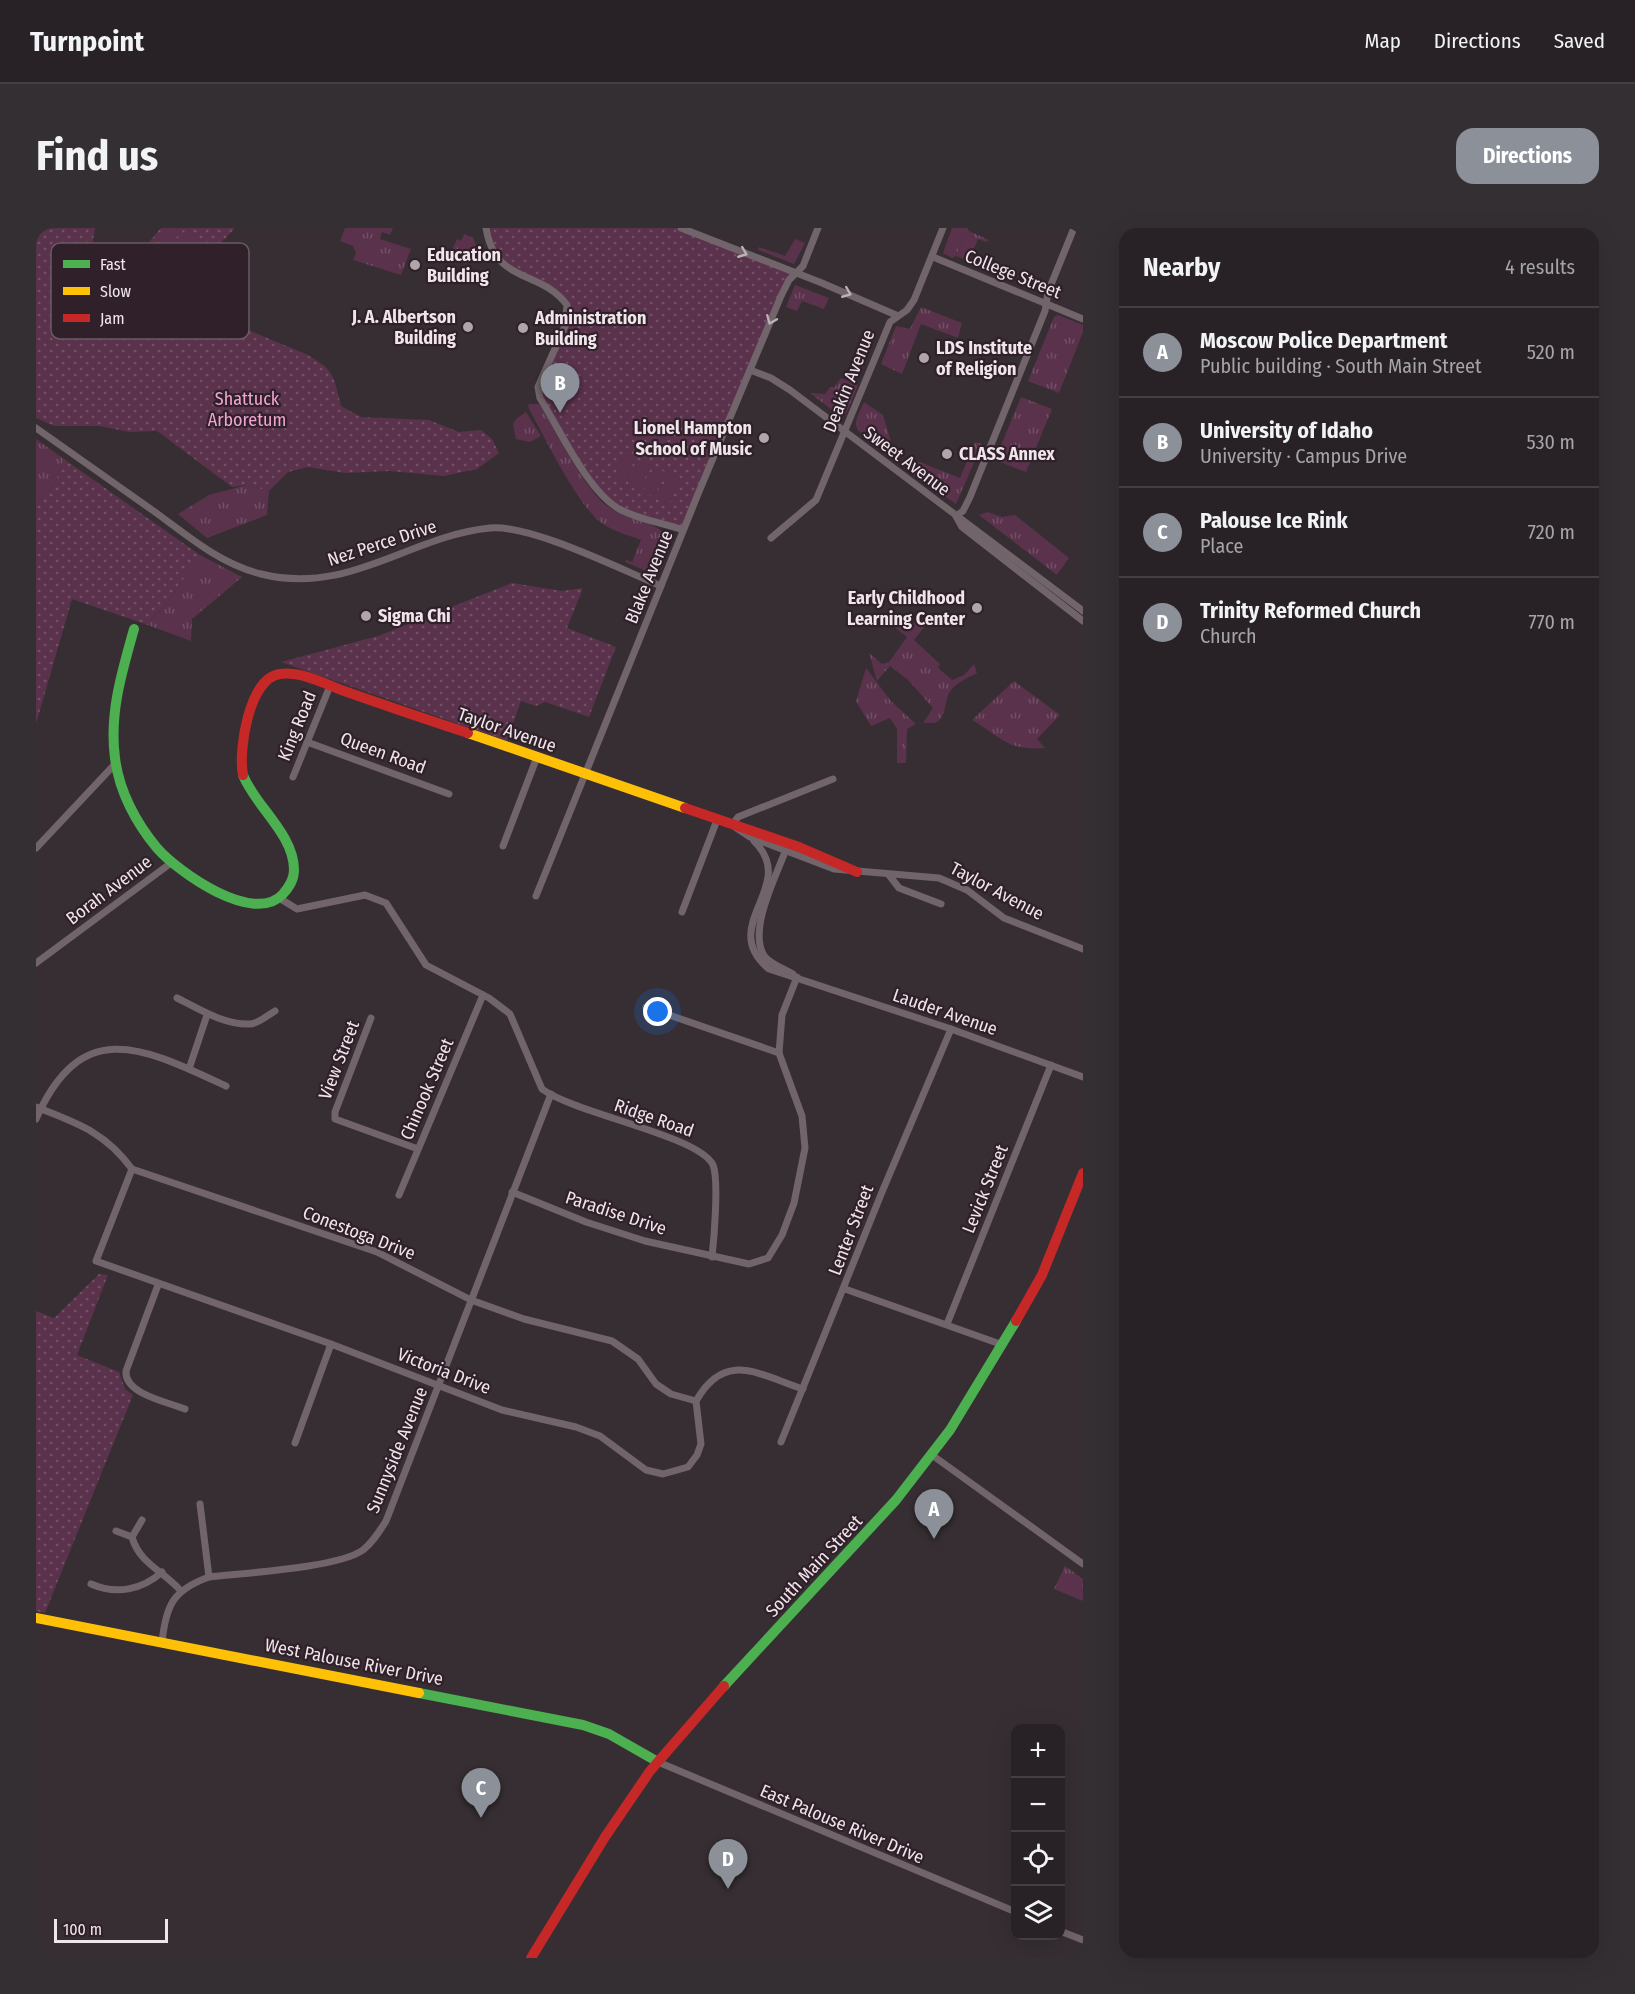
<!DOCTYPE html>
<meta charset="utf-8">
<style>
body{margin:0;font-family:"Fira Sans Condensed",sans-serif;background:#342f32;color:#f1f3f6}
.controls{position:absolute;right:18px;bottom:18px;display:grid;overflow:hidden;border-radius:12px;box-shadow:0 6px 24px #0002}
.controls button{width:54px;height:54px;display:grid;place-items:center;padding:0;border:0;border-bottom:2px solid #443f43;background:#282226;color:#f1f3f6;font:30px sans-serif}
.scale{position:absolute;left:18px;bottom:15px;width:114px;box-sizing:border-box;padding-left:6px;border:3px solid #f0e5eb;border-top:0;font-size:16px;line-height:21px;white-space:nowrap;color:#f0e5eb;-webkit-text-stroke:4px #302029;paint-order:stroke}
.you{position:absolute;left:622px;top:784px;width:21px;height:21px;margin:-15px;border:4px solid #fff;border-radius:50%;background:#1a73e8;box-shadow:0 0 0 9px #1a73e833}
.badge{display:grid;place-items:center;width:39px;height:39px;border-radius:50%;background:#8c9099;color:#fff;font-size:20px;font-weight:700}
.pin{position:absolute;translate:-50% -50px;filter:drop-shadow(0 2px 3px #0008)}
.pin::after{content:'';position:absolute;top:32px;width:21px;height:18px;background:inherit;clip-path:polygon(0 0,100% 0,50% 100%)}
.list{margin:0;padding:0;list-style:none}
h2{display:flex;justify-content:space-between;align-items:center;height:78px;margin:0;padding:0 24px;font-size:26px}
h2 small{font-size:20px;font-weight:400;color:#a5a4a7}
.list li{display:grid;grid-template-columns:39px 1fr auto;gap:18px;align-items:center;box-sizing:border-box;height:90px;padding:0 24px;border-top:2px solid #443f43}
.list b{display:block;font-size:22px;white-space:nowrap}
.list p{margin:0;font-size:20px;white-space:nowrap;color:#a5a4a7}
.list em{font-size:20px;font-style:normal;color:#a5a4a7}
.icon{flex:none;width:33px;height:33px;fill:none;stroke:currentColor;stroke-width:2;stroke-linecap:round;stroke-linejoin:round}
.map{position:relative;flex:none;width:1047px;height:1730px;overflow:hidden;border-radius:18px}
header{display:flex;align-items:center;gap:36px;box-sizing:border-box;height:84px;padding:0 30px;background:#282226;border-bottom:2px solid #443f43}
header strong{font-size:28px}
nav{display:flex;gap:33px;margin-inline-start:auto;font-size:21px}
.intro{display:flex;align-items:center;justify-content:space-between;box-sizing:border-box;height:144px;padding:0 36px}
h1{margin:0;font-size:42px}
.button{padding:15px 27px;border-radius:18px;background:#8c9099;color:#fff;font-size:21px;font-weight:700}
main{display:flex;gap:36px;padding:0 36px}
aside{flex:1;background:#282226;border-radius:18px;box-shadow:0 6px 24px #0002}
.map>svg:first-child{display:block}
</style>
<header>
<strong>Turnpoint</strong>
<nav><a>Map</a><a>Directions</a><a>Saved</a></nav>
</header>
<div class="intro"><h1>Find us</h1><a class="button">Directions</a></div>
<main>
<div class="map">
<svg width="1047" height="1730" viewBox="0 0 1047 1730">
<defs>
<pattern id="grass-tufts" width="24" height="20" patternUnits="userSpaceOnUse" patternTransform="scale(1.5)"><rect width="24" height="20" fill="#5a324c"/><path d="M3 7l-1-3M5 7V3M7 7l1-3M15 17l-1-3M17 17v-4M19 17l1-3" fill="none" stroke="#725066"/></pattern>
<pattern id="park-dots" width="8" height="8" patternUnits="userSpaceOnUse" patternTransform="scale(1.5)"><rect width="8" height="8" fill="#5a324c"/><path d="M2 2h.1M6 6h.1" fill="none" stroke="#725066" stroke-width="1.8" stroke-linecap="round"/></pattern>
</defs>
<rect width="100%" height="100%" fill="#362e32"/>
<g fill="url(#grass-tufts)">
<path d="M309,0H357L354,7L346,4L344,11L375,21L365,47L317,32L320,25L317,18L304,13Z"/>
<path d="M916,0H931L933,3L953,12L950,14L929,6L920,28L916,30L907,25Z"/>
<path d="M428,6L437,10L440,16L430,36L414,27L421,11L425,13Z"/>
<path d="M759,11L769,15L758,36L722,22L723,19L749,28Z"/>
<path d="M759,57L793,70L788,81L766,73L761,83L750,79Z"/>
<path d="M885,79L926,95L922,110L885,96L866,146L845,136L860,98L874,101Z"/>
<path d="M1022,87L1047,97V104L1023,165L992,153L1018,89Z"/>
<path d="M805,150L822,157L810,186L805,189L774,165L789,166L794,159L798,160Z"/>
<path d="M985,169L1016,181L990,244L959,232Z"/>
<path d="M828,174L847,187L857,220L835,208L833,212C814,198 819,194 828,174Z"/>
<path d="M493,176H503C522,204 547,262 574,280C590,292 613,292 629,305L632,313L619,342L613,344L589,334L590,332L596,334L605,312C592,307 573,302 563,293C540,274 508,208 492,179Z"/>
<path d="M490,184L505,208L494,214L480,211L477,196L480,191Z"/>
<path d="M0,211L28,231L19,255L0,276Z"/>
<path d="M939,214L946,216L920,276L876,246L881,233L924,250Z"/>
<path d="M211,257L233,263L231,287L171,310L142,286L173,267Z"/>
<path d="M952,284L966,289L979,287L1033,330L1021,347L943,287Z"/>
<path d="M164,327L206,349L156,391L155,413L109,396L127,380Z"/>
<path d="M864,394H875L889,398L878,412L904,436L902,440L916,452L928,447L938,436L941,445C931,450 919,455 913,465C908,476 911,488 899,495H887L897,480L872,452L854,438L841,453L833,425L846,436L853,434L871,409L860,400Z"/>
<path d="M830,440L855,473L880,496L871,501L870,535H861V501L854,490L835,498L820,473Z"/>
<path d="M978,453L1024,487L1001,511L1009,520C972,523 966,510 936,492Z"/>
<path d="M1029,1338L1047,1351V1373L1018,1361Z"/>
</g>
<g fill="url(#park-dots)">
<path d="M0,0H59C56,19 50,40 61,57L116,62L270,126C300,143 297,147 305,178L325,189L393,192L423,204L445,202L456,211L463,225L441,241L408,248L353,243L309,245L272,239L252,244L233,263L211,257L196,259L121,203L94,204L63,198H18L0,190Z"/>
<path d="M125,0H199L152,50L113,14Z"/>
<path d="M450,0H645L761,46L753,52L647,302L596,288L568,270L504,170L502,159L532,87L524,67L462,32Z"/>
<path d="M28,231L164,327L127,380L109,396L36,371L0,496V276L19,255Z"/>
<path d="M476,355L526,363L547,360L531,400L580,419L553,489L509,474L500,478L485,473L471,513L245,434L342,408Z"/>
<path d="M63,1046L72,1047L41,1127L83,1144L89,1161L97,1167L9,1385L0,1383V1083L18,1090Z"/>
</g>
<g fill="#5a324c">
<path d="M131,0H149L131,20L121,11Z"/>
<path d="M152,2L162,11L143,31L134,22Z"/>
<path d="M929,6L942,11L933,33L920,28Z"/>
<path d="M164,14L174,22L155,42L146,34Z"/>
<path d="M588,227L599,231L589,256L577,252Z"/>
<path d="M603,233L614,237L604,263L592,258Z"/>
<path d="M618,239L629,244L618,269L607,264Z"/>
<path d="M632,245L644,250L633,275L622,270Z"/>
</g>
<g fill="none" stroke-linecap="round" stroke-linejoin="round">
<g stroke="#71646b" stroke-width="7">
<path d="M450,0C459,57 505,41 531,77L529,98L502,159L504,170C524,202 553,266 585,282C605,292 627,295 647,302"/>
<path d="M645,0L786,55L860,87"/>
<path d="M897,29L1047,91"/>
<path d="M714,142L735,150L754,162L1047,383"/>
<path d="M0,200C40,228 79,256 119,284C152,308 184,336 225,346C313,368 373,308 454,300C494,296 584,341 625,358"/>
<path d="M920,288L927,283L934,269L1009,83L1012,64L1038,0"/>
<path d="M920,288L926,299L1047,393"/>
<path d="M735,310L780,272L854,94L871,82L878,72L907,0"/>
<path d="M271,514L413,566"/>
<path d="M257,549L294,458"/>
<path d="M797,551L702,589L696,597L714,609L798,641L903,650L931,662L968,690L1047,721"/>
<path d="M718,613C764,658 680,697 733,741L915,801L1047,849"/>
<path d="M467,618L501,529"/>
<path d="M0,620L79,536"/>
<path d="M749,624C739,650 711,705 729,729C735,736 748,741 757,746"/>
<path d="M853,647L863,660L905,676"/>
<path d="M500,668L662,266L745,68L753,52L767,38L782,0"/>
<path d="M243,670L261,681L329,667L350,675L390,737L453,770L474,786L506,861C540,886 664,908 677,937C683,952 678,1011 676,1029"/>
<path d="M646,684L681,592"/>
<path d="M0,735L135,635"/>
<path d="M141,770C163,781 188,797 214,796C222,796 232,787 239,783"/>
<path d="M610,779L743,825"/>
<path d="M335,790L299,884V891L382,921"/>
<path d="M153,841L171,787"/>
<path d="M0,879C41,895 69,904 96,941L341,1024L435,1072L488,1091L576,1113L602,1131L620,1156L635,1166L660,1173"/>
<path d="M0,891C46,787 108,820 190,858"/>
<path d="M96,941L60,1033L295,1116L466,1182L540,1199L564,1208L610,1242L627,1246L652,1239L661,1227L665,1216L660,1173C689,1122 722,1146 767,1161"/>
<path d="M476,964L550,994L609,1013L713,1036L732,1030L746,1007L758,975L769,920L766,888L743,825L746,787L761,749"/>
<path d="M363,967L447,767"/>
<path d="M122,1057L90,1143C88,1166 132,1174 149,1181"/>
<path d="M809,1061L967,1117"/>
<path d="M911,1096L1015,837"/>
<path d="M745,1214L846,964L915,801"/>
<path d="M259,1215L295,1116"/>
<path d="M896,1227L1047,1336"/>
<path d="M164,1276L173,1349"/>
<path d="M106,1292L96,1309C103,1335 127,1343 144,1362"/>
<path d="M80,1303L96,1309"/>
<path d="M55,1356C80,1367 106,1362 126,1344"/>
<path d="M126,1414C130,1377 137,1362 173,1349C207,1345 302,1340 327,1322C337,1314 343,1304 350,1293L515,866"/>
<path d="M622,1534L980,1684"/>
<path d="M1024,1703L1047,1712"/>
</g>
<g stroke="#4caf50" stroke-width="10">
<path d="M98,401C86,444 73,485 79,530C83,563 100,595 121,620C142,644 218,698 247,666C253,659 258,652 258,642C258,606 219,578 207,547"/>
<path d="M688,1458L860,1272L914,1202L980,1093"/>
<path d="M383,1465L547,1497L573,1506L622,1534"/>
</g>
<g stroke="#ffc107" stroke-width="10">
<path d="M432,505L649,580"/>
<path d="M0,1390L383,1465"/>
</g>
<g stroke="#c62828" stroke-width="10">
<path d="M207,547C202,522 213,450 244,446C266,443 291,457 311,464C351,478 392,492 432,505"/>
<path d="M649,580L763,619L821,644"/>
<path d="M980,1093L1006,1047L1047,945"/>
<path d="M495,1730L569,1609L614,1543L688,1458"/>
</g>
</g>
<defs><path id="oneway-chevron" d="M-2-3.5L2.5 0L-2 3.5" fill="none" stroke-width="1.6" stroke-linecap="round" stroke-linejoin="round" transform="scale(1.5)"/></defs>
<g stroke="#bdb1b8">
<use href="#oneway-chevron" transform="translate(707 25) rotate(22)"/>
<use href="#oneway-chevron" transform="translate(811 65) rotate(22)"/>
<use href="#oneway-chevron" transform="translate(735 92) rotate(112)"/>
</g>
<g fill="#afa5aa" stroke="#302029" stroke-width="2">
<circle cx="379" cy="37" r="6"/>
<circle cx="432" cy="99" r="6"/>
<circle cx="487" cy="100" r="6"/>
<circle cx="888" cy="130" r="6"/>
<circle cx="728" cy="210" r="6"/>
<circle cx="911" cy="226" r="6"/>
<circle cx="941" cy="380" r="6"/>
<circle cx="330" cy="388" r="6"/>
</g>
<g text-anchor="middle" stroke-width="4.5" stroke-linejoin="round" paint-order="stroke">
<g font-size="18" font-weight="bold" fill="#f0e5eb" stroke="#302029" text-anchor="start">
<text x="391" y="33">Education<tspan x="391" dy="21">Building</tspan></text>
<text x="420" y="95" text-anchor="end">J. A. Albertson<tspan x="420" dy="21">Building</tspan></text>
<text x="499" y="96">Administration<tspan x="499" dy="21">Building</tspan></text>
<text x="900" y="126">LDS Institute<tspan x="900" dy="21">of Religion</tspan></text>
<text x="716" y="206" text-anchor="end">Lionel Hampton<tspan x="716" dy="21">School of Music</tspan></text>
<text x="923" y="232">CLASS Annex</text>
<text x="929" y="376" text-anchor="end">Early Childhood<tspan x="929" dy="21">Learning Center</tspan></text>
<text x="342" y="394">Sigma Chi</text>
</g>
<g font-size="18" fill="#f0e5eb" stroke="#302029">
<text transform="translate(977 46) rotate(22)" y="6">College Street</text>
<text transform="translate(813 153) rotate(-68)" y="6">Deakin Avenue</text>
<text transform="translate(871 233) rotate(37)" y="6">Sweet Avenue</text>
<text transform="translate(346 315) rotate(-18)" y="6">Nez Perce Drive</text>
<text transform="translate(613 349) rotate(-68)" y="6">Blake Avenue</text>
<text transform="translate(261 498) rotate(-68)" y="6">King Road</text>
<text transform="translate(471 502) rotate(19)" y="6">Taylor Avenue</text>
<text transform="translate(347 525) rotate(20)" y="6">Queen Road</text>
<text transform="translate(73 662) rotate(-37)" y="6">Borah Avenue</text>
<text transform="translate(961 663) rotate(28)" y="6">Taylor Avenue</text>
<text transform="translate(909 784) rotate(19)" y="6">Lauder Avenue</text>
<text transform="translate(303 832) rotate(-69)" y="6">View Street</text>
<text transform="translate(391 861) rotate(-67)" y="6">Chinook Street</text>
<text transform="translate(618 890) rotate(19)" y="6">Ridge Road</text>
<text transform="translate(949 961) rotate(-68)" y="6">Levick Street</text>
<text transform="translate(580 985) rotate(18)" y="6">Paradise Drive</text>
<text transform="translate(815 1002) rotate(-69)" y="6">Lenter Street</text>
<text transform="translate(323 1005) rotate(21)" y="6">Conestoga Drive</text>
<text transform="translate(408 1143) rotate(21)" y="6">Victoria Drive</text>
<text transform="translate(361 1222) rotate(-68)" y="6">Sunnyside Avenue</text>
<text transform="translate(778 1338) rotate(-47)" y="6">South Main Street</text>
<text transform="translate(318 1434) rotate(11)" y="6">West Palouse River Drive</text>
<text transform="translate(806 1596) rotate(23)" y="6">East Palouse River Drive</text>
</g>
<g font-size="18" fill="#f1a3d3" stroke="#302029">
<text x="211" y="177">Shattuck<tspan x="211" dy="21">Arboretum</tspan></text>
</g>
</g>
<rect x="15" y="15" width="198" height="96" rx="9" fill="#302029" stroke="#6a5b63" stroke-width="1.5"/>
<rect x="27" y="32" width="27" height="8" fill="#4caf50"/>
<rect x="27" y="59" width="27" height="8" fill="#ffc107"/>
<rect x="27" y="86" width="27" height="8" fill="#c62828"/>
<g font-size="16" fill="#f0e5eb">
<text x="64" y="42">Fast</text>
<text x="64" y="69">Slow</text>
<text x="64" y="96">Jam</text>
</g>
</svg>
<div class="controls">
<button>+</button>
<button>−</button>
<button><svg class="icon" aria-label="locate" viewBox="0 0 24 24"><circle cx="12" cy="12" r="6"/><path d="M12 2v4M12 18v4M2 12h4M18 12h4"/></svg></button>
<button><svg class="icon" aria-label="layers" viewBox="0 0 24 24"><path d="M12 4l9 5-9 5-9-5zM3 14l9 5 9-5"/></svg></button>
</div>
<div class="scale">100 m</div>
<div class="you"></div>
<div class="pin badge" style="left:898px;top:1311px">A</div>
<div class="pin badge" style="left:524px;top:185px">B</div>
<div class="pin badge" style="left:445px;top:1590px">C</div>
<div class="pin badge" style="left:692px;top:1661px">D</div>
</div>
<aside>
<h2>Nearby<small>4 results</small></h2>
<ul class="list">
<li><span class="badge">A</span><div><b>Moscow Police Department</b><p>Public building · South Main Street</p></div><em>520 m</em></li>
<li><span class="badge">B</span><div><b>University of Idaho</b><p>University · Campus Drive</p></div><em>530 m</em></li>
<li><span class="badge">C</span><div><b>Palouse Ice Rink</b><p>Place</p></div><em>720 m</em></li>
<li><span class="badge">D</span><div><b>Trinity Reformed Church</b><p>Church</p></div><em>770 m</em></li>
</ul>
</aside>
</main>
